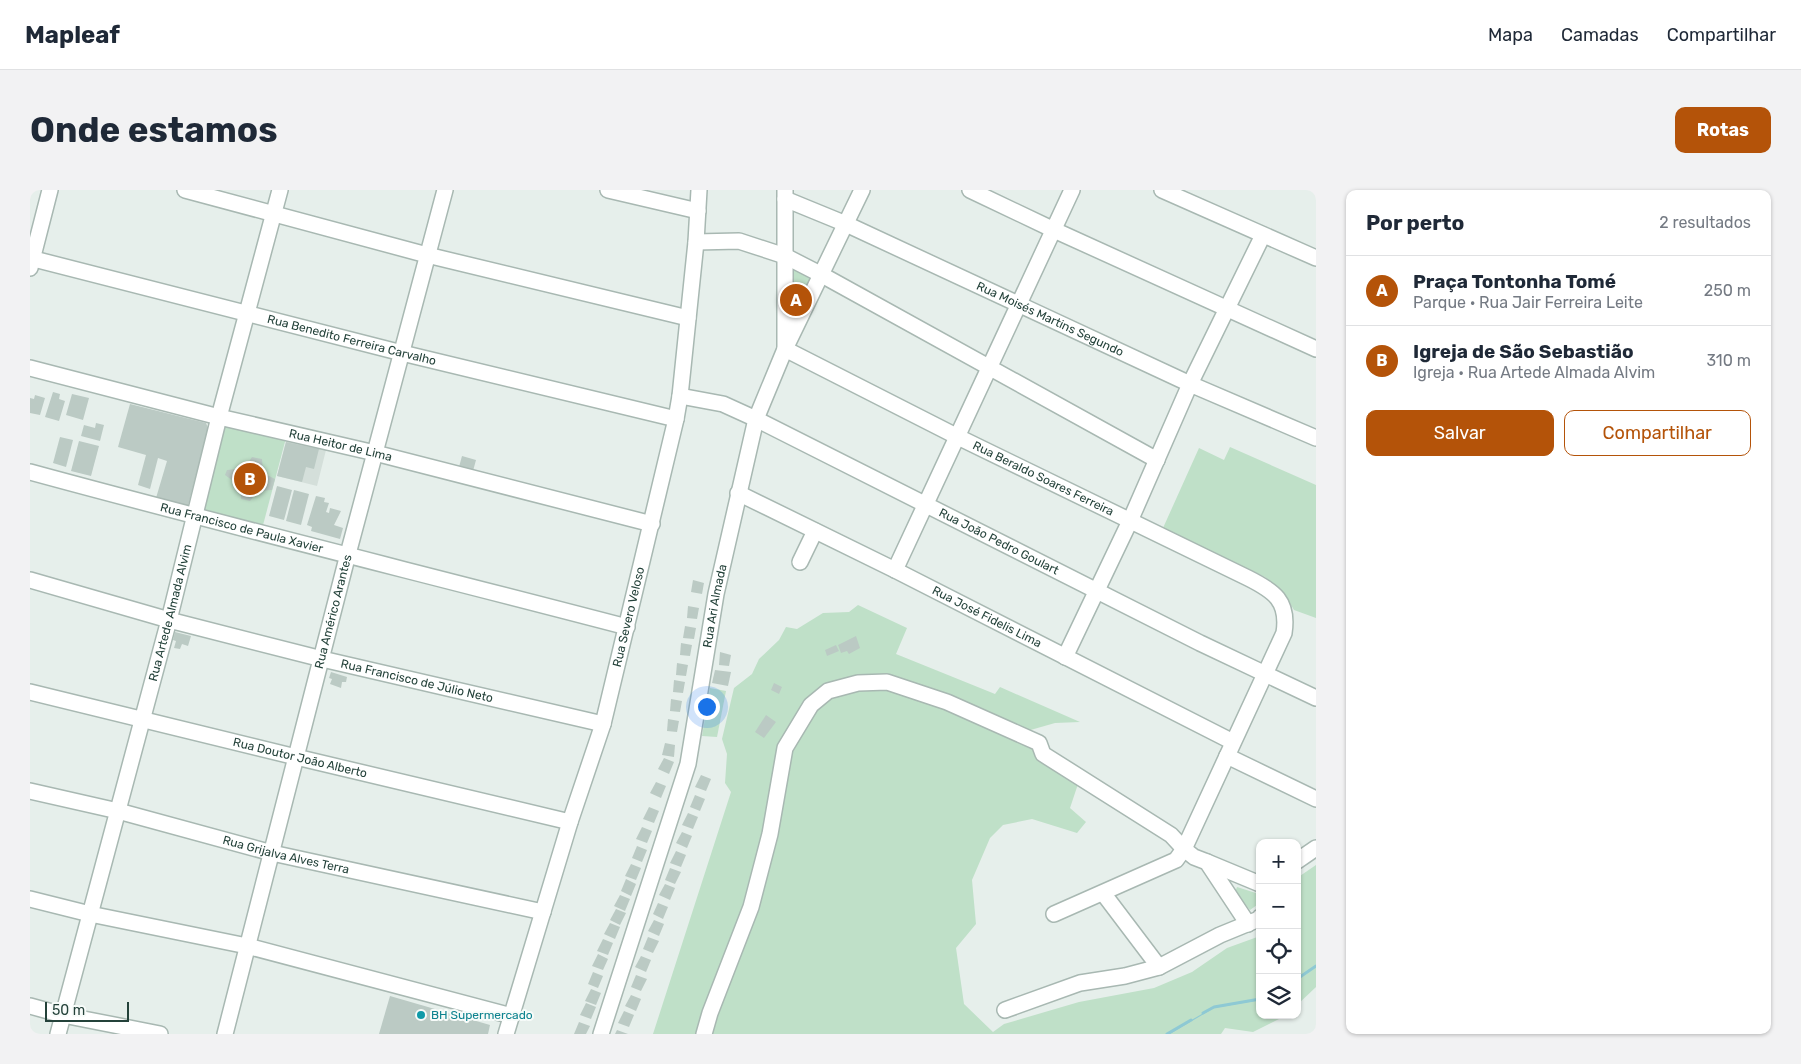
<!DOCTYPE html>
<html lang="pt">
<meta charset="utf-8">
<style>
body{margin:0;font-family:Rubik,sans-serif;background:#f2f2f3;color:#1f2937}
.controls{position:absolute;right:15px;bottom:15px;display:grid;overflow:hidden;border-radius:10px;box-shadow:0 1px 4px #0004}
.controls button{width:45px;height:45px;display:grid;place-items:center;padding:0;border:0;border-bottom:1px solid #e0e1e3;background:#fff;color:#1f2937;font:25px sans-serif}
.scale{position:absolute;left:15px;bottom:12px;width:84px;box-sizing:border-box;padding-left:5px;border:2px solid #24423a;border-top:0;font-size:14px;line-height:18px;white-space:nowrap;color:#24423a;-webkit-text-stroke:4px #f7fbf9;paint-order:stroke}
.you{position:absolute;left:676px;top:516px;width:18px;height:18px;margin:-12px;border:4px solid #fff;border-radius:50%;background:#1a73e8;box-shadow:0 0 0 8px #1a73e833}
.badge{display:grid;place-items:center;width:32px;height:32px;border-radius:50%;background:#b45309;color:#fff;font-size:16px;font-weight:700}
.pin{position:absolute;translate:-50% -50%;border:2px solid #fff;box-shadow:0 1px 5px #0006}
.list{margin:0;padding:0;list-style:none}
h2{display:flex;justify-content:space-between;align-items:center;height:65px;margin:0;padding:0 20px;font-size:21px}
h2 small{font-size:16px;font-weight:400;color:#747a83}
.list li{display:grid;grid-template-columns:32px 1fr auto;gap:15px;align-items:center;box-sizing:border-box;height:70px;padding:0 20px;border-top:1px solid #e0e1e3}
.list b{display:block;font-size:19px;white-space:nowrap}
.list p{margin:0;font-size:16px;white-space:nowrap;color:#747a83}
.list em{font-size:16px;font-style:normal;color:#747a83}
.actions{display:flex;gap:10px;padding:15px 20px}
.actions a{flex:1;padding:11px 0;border:1px solid #b45309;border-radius:10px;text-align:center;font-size:18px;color:#b45309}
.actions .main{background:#b45309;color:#fff}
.icon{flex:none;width:28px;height:28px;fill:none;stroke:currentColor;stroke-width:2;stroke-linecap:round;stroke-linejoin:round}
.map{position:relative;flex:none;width:1286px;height:844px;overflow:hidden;border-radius:10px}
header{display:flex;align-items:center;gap:30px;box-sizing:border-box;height:70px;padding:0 25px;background:#fff;border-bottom:1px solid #e0e1e3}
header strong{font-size:24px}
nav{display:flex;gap:28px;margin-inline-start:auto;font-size:18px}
.intro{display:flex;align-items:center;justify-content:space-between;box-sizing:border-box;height:120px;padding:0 30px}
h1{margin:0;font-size:35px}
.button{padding:12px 22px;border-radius:10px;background:#b45309;color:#fff;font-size:18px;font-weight:700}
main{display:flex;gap:30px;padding:0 30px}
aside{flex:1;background:#fff;border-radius:10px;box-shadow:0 1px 4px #0004}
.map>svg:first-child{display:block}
</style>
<header>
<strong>Mapleaf</strong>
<nav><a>Mapa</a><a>Camadas</a><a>Compartilhar</a></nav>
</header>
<div class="intro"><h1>Onde estamos</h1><a class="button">Rotas</a></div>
<main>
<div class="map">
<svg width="1286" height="844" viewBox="0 0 1286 844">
<rect width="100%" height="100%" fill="#e6efeb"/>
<path fill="#d4dfda" d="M256,251L296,260L287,296L247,286Z"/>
<g fill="#bfe0c8">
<path d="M763,75L782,84L784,90L759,133Z"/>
<path d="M195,234L256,248L232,339L173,324Z"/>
<path d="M1200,257L1286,295V428L1264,420L1253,402L1235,387L1133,338L1169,258L1194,270Z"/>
<path d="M828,415L877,438L866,464L965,504L970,497L1050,532L1025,533L997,541L1006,567L1048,594L1040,618L1056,632L1047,643L1002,629L973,635L960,648L942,690L946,734L926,758L934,814L963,842L974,834L1049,812L1124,798L1162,782L1197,758L1230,746V825H1257L1223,842L1195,838L1191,844H623L701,602L695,593L697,564L692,549L704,498L722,484L729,469L749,450L756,437L767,439L793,423L819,422Z"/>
<path d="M680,498L696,501L687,547L672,546Z"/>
<path d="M1286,675V797L1267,815V688Z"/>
<path d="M1207,697L1229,704L1227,715L1220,720L1205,702Z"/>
</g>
<path fill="#8ec9d4" d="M1230,809V810L1184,818L1140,844H1137L1184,817Z"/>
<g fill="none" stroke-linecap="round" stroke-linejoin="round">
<g stroke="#8ec9d4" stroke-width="3">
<path d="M1267,789L1286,776"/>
<path d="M1173,823L1184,817L1230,809"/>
<path d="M1137,844L1161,830"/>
</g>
</g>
<g fill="#bbcac4">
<path d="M23,202L30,204L29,209L35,211L29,231L15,227Z"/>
<path d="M42,204L59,208L53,230L36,225Z"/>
<path d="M5,205L15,208L10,225L0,223V208L4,209Z"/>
<path d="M100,214L176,233L178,238L158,316L126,308L137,271L128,268L120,299L108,295L116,265L88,257Z"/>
<path d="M66,233L74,235L70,251L51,246L54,235L65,238Z"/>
<path d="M30,247L43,250L36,277L23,273Z"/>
<path d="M49,251L69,256L61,286L41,281Z"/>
<path d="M256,252L289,259L284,279L276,277L272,292L247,286Z"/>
<path d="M432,266L446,270L443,281L429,277Z"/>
<path d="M222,267L232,269L233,283L245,289L242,300L228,301L220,311L211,309L210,296L195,285L197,280L215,278Z"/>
<path d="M247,296L262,300L254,330L239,326Z"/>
<path d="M264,300L279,304L271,335L256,331Z"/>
<path d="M286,306L295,308L294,312L299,313L296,322L299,323L300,318L311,321L304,335L313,338L310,349L281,341L282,337L277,335Z"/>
<path d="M663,390L674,393L672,404L661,402Z"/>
<path d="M658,416L669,418L667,429L657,428Z"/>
<path d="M655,436L666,438L664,449L653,448Z"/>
<path d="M145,442L161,446L158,456L152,454L150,459L144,458L146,451L143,450Z"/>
<path d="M826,446L830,458L819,464L817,461L811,463L808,455Z"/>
<path d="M651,453L662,455L660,466L650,465Z"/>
<path d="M806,455L809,461L797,466L795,460Z"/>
<path d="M690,462L701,465L699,476L689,475Z"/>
<path d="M647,473L658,475L656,486L646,485Z"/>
<path d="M685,480L701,482L698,496L682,493Z"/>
<path d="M301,482L317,487L316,492H312L311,498L300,494L302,489L299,488Z"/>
<path d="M644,490L655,492L653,503L643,502Z"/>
<path d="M744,493L752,497L749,504L741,500Z"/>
<path d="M641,509L652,511L650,522L640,521Z"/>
<path d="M736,525L746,532L734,548L725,542Z"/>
<path d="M638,529L649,531L647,542L637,541Z"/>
<path d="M635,553L645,555L644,567L632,565Z"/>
<path d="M634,568L644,572L639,584L628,579Z"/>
<path d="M671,585L681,589L676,601L665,597Z"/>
<path d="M626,592L636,596L631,608L620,603Z"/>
<path d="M665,605L675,609L670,621L660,617Z"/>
<path d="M619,617L629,621L624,633L613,629Z"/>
<path d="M658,623L668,627L663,639L652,635Z"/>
<path d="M612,637L622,641L617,653L606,649Z"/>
<path d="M652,642L662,646L657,658L646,653Z"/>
<path d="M607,656L617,660L612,672L602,668Z"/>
<path d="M646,661L656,665L651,677L640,673Z"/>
<path d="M601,674L611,678L606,690L595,686Z"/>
<path d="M640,678L651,682L645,694L635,690Z"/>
<path d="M596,689L606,694L601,706L591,701Z"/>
<path d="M635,694L645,698L640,710L629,705Z"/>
<path d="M590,705L600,709L595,721L584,716Z"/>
<path d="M628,713L638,717L633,729L623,724Z"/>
<path d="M586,719L596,723L590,735L580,730Z"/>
<path d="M624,730L634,734L629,746L618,741Z"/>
<path d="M580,733L590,737L585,749L574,744Z"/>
<path d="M618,747L629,751L623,763L613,759Z"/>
<path d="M573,749L583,753L578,765L567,761Z"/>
<path d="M568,764L578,769L573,780L562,776Z"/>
<path d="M611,766L621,770L616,782L605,777Z"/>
<path d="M563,782L573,786L568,798L558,794Z"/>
<path d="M606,785L617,789L611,801L601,797Z"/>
<path d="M561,799L571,803L566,815L555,811Z"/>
<path d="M601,805L611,809L606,821L595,816Z"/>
<path d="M360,806L460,835L458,844H349Z"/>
<path d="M556,813L566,817L561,829L550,825Z"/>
<path d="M594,821L604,825L599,837L588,833Z"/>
<path d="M549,832L560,836L556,844H544Z"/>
<path d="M587,840L598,844H585Z"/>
</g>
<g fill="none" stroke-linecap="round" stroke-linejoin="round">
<g stroke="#a8b8b2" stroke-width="18">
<g id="minor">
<path d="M155,0L397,65L658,128"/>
<path d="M578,0L668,21"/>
<path id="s1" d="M755,0V159L928,247L1218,388C1244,401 1259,411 1254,443L1154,659L1146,670L1024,724"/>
<path d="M940,0L1024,40L1286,159"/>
<path d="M1132,0L1286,68"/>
<path id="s2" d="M755,9L816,34L1160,194L1286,248"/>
<path d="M666,52L709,51L755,66L792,85L1127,270"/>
<path id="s3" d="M0,68L372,163L646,229"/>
<path d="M0,78L20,0"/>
<path id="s4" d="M0,178L189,227L345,263L622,334"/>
<path id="s5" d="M650,206L693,214L726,229L1170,453L1286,508"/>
<path id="s6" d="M0,282C198,336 398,385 597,437"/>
<path id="s7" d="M708,303L865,380L1203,552"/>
<path d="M770,372L785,341"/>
<path d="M865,380L1042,0"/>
<path id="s8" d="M0,390L139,430L292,469L573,534"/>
<path d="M1035,467L1100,331L1160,194L1233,45"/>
<path id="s9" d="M0,502L266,567L540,632"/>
<path d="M1197,566L1286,609"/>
<path id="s10" d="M0,601L88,621L242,663L513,722"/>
<path d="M1267,671L1286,658"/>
<path d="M1177,672L1230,694"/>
<path d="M1073,703L1129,777"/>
<path d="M0,709L60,724L217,756L482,826"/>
<path d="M0,816L33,825L130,844"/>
<path d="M975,820L1050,793L1095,786L1129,777L1190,745L1229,729L1230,727"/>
<path id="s11" d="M28,844L139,430L189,227L250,0"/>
<path id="s12" d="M195,844L318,364L415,0"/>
<path id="s13" d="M476,844L540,632L573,534L646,229L650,206L666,52L669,0"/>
<path id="s14" d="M571,844L658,574L686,404L726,229L755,159L832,0"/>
<path d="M674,844L680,823L721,717L740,644L755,558L781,515L798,501L828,493L857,492L917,512L1009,553L1013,564L1141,645L1154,659L1164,667L1177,672L1218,734"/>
</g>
</g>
<use href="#minor" stroke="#fff" stroke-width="15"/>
</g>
<circle fill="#0f9aa8" stroke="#f7fbf9" stroke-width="2" cx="391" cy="825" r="5"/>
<g text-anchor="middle" stroke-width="4" stroke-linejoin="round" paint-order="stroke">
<g font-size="12" fill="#24423a" stroke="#f7fbf9">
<text dy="4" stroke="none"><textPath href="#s2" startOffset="291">Rua Moisés Martins Segundo</textPath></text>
<text dy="4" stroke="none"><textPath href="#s3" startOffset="332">Rua Benedito Ferreira Carvalho</textPath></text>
<text dy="4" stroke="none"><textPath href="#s4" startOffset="320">Rua Heitor de Lima</textPath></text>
<text dy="4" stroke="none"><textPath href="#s1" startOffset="448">Rua Beraldo Soares Ferreira</textPath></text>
<text dy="4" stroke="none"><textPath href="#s6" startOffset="219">Rua Francisco de Paula Xavier</textPath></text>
<text dy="4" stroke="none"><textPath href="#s5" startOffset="352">Rua João Pedro Goulart</textPath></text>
<text dy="4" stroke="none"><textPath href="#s14" startOffset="444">Rua Ari Almada</textPath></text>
<text dy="4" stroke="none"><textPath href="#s11" startOffset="436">Rua Artede Almada Alvim</textPath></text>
<text dy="4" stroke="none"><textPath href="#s12" startOffset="436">Rua Américo Arantes</textPath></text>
<text dy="4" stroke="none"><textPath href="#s13" startOffset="435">Rua Severo Veloso</textPath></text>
<text dy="4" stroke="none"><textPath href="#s7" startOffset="278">Rua José Fidelis Lima</textPath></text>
<text dy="4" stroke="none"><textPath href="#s8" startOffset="400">Rua Francisco de Júlio Neto</textPath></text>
<text dy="4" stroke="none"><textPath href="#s9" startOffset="278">Rua Doutor João Alberto</textPath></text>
<text dy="4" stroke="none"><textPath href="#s10" startOffset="264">Rua Grijalva Alves Terra</textPath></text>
</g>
<g font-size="12" fill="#0d838f" stroke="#f7fbf9" text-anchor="start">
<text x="401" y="829">BH Supermercado</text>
</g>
</g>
</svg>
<div class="controls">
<button>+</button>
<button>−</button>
<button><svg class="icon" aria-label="locate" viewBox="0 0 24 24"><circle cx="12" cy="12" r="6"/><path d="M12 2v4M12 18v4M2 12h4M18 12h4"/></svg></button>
<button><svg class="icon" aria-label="layers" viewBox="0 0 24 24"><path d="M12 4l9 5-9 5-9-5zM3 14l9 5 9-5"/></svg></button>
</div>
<div class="scale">50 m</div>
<div class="you"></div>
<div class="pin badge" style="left:766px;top:110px">A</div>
<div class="pin badge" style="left:220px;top:289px">B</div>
</div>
<aside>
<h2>Por perto<small>2 resultados</small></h2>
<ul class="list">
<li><span class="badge">A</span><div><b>Praça Tontonha Tomé</b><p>Parque · Rua Jair Ferreira Leite</p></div><em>250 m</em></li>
<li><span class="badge">B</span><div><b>Igreja de São Sebastião</b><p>Igreja · Rua Artede Almada Alvim</p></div><em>310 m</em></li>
</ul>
<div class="actions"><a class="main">Salvar</a><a>Compartilhar</a></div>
</aside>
</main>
